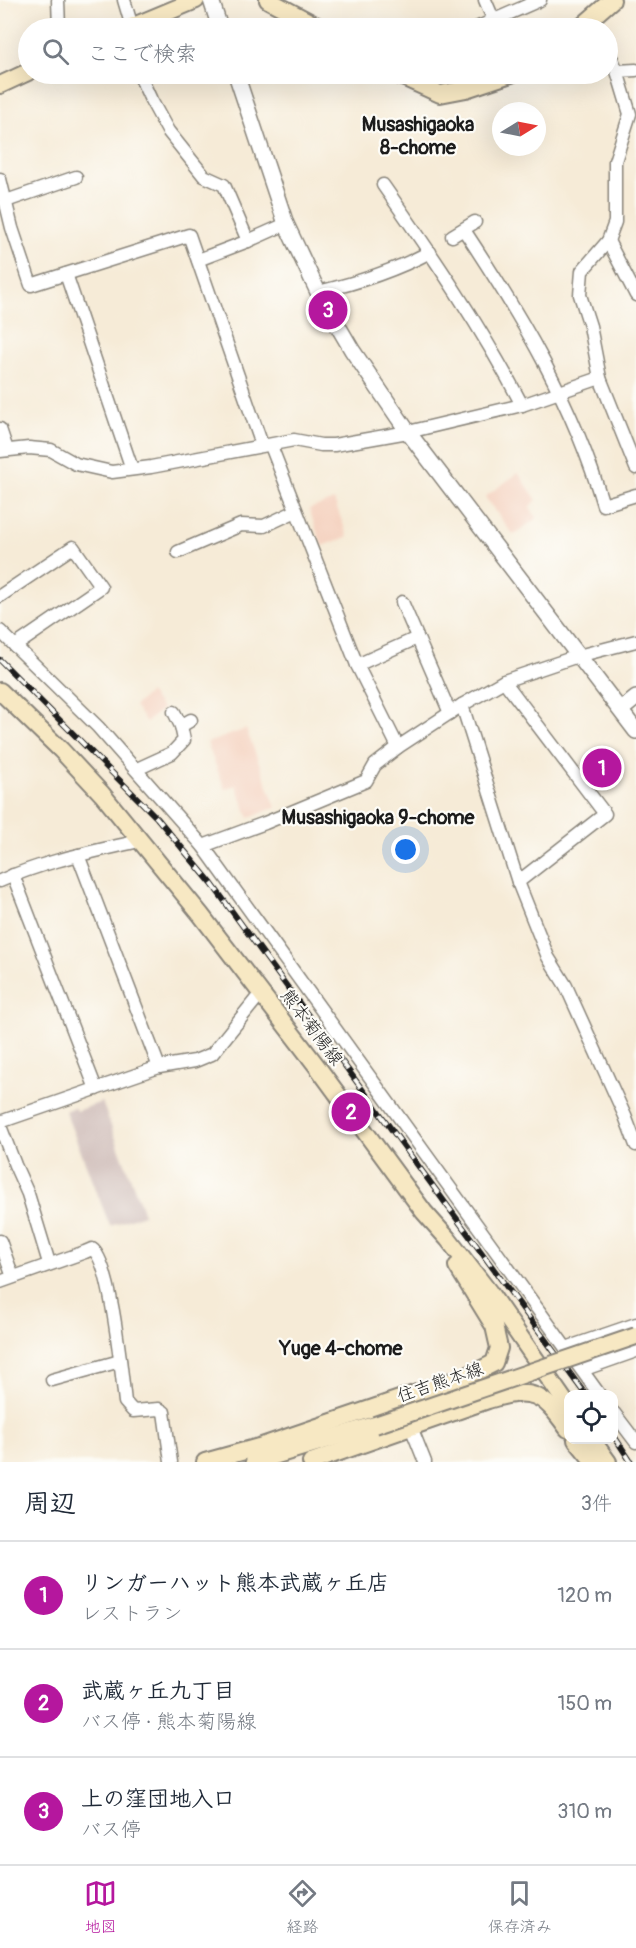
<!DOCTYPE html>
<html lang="ja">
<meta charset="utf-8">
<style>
body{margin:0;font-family:Pangolin,"Klee One",sans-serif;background:#f2f2f3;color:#1f2937}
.controls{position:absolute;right:18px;bottom:18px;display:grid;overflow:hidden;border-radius:12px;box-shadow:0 6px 24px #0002}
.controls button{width:54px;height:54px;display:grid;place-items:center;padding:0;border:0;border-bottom:2px solid #e0e1e3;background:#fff;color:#1f2937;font:30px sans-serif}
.compass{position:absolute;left:492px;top:102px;width:54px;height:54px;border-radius:50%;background:#fff;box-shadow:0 6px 24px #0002;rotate:80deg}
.you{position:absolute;left:406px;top:850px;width:21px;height:21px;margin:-15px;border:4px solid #fff;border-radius:50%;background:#1a73e8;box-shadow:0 0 0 9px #1a73e833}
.badge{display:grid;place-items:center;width:39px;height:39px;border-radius:50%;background:#b5179e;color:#fff;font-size:20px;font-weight:700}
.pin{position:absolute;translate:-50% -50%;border:3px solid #fff;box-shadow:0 2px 6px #0006}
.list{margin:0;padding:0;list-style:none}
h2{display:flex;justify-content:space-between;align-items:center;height:78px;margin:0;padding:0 24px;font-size:26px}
h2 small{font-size:20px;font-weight:400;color:#747a83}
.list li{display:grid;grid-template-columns:39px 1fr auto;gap:18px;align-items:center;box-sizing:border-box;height:108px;padding:0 24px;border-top:2px solid #e0e1e3}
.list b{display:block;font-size:22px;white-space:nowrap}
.list p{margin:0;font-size:20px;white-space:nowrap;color:#747a83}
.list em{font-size:20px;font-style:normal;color:#747a83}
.icon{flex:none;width:33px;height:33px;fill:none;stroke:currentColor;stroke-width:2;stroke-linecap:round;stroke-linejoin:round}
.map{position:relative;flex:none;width:636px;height:1462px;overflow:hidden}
.search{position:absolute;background:#fff;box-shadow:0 6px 24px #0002;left:18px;right:18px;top:18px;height:66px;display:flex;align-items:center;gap:15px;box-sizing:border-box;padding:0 21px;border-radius:33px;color:#747a83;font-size:22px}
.sheet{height:402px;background:#fff}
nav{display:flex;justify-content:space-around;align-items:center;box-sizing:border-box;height:84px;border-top:2px solid #e0e1e3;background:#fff;font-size:16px;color:#747a83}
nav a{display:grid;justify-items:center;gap:3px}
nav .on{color:#b5179e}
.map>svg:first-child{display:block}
</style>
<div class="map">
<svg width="636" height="1462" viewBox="0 0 636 1462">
<rect width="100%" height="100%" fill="#fdfcf7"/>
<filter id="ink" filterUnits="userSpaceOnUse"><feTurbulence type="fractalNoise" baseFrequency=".0167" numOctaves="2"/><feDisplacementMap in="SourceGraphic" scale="12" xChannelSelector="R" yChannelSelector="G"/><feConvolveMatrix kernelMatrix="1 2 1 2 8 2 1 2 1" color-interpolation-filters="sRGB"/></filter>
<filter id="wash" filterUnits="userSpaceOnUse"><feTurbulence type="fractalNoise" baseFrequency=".008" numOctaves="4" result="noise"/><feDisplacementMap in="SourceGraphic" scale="24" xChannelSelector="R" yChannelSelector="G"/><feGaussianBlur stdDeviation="1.35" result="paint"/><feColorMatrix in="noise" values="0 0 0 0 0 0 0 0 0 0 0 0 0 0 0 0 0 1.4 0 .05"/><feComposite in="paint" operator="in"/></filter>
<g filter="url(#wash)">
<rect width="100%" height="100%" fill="#f6ebd7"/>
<g fill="#f5d3c1">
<path d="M518,473L537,500L529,507L537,518L513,535L485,497Z"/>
<path d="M334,500L348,537L322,546L309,509Z"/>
<path d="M149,693L162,709L146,722L134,706Z"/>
<path d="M246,729L276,807L249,818L236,785L225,789L207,743Z"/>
</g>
<path fill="#d1c0bc" d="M102,1102L144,1214L110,1226L65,1111L74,1107L76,1111Z"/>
</g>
<g filter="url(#ink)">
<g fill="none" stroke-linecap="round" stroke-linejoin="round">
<g stroke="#89847a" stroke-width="15">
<g id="minor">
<path d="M58,0L59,28"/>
<path d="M124,0L132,27"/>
<path d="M485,0L497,28"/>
<path d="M476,28L540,0"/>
<path d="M608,49L617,71L630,114L615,161V222L608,241L582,271L580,295L590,326L600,378L636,468"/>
<path d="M617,71L636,70"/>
<path d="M139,74L151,100L168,131L204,176L224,185L248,241"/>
<path d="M0,179L12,228L31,285L189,235L262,445"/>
<path d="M383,185C433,256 482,328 522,405"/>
<path d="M6,201L76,177"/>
<path d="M464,230C521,316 574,405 603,505L636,495"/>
<path d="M452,236L475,222"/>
<path d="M608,241L636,295"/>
<path d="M198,260L248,241L286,224"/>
<path d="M66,274L132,469"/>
<path d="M318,292C357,283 394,271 430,252"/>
<path d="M0,429L7,450"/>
<path d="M271,446L357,665L398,747"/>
<path d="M0,451L29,448L51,450L76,464L112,472L151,467L294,440L321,445H334L408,432L522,405L600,378"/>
<path d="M178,552L241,525L264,526L296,511"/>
<path d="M0,596L73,547L101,587L15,646"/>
<path d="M402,602L450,713"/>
<path d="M0,631L98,727L203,846L599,1394"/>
<path d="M357,665L417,638"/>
<path d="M504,681L605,814L518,882"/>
<path d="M462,705L518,882L548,957L566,986L625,1116L636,1145"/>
<path d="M181,726L191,720"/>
<path d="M137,769L172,753L184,740L181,726L174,712"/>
<path d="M203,846L265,823L366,781L375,765L398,747L462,705L504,681L578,656L636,641"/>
<path d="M78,855L159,1067"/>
<path d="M13,875L96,1089"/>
<path d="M0,881C44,861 92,852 139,841"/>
<path d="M0,1122L159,1067L195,1061L212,1054L261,993"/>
<path d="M0,1126L15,1165L28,1194L49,1263"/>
<path d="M0,1241L13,1277"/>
<path d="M0,1282L85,1252L92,1249C111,1260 122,1377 125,1402L133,1411L159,1409L164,1412L171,1462"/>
<path d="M566,1348L636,1324"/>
<path d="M582,1370L636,1351"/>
<path d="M52,1380L120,1361"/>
<path d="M614,1413L636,1442"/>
<path d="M411,1427L425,1462"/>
</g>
</g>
<g stroke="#89847a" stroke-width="18">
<g id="tertiary">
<path d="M211,0L220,28"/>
<path d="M236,74L286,224L318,292L352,350L408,432L636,731"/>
<path d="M621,710L636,698"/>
</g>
</g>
<g stroke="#89847a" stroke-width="20">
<g id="secondary">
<path d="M268,0L321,28"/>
<path d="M129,28L196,0"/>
<path d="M580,28L612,0"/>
<path d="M396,74L440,94L466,89L511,74"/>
<path d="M0,85L28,72"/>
<path d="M0,691L61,750L102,794L201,915L316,1065L424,1212L448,1239L489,1292L568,1406"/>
<path d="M576,1440L594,1462"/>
<path d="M592,1440L608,1462"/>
<path d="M205,1462L259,1447L455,1380L476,1372L494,1363L499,1348L494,1326L457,1266"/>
<path d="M254,1462L375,1425"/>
<path d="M311,1462L488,1400C532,1387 542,1392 568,1429"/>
</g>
</g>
<use href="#minor" stroke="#fff" stroke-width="12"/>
<use href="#tertiary" stroke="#fff" stroke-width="15"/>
<use href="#secondary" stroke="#f7e8c3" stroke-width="16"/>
<g stroke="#1c1c1c" stroke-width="6">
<g id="rail">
<path d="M0,660L157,818L212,884L585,1394"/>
<path d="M614,1436L631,1462"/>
</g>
</g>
<use href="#rail" stroke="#fdfcf7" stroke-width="4" stroke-dasharray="11" stroke-linecap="butt"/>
<g stroke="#89847a" stroke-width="20" stroke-linecap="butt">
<path id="secondary-bridge" d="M375,1425L636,1336"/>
</g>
<use href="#secondary-bridge" stroke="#f7e8c3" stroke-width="16"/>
</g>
</g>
<g text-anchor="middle" stroke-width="4.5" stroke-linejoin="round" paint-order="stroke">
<g font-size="18" fill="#1c1c1c" stroke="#fdfcf7">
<text transform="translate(312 1027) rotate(53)" y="6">熊本菊陽線</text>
<text transform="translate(440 1382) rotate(-19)" y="6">住吉熊本線</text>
</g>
<g font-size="20" font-weight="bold" fill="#1c1c1c" stroke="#fdfcf7">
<text x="418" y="131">Musashigaoka<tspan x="418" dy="23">8-chome</tspan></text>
<text x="378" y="824">Musashigaoka 9-chome</text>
<text x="341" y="1355">Yuge 4-chome</text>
</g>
</g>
</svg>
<div class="controls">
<button><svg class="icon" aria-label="locate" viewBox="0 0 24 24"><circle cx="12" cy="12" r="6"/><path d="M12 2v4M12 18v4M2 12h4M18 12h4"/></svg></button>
</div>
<svg class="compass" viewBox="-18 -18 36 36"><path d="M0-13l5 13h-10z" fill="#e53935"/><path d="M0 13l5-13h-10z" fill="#747a83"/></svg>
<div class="you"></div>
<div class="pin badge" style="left:602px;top:768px">1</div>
<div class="pin badge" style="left:351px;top:1112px">2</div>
<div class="pin badge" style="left:328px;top:310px">3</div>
<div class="search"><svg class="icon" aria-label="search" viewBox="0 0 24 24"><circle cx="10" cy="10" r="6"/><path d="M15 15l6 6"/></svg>ここで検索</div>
</div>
<section class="sheet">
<h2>周辺<small>3件</small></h2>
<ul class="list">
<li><span class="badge">1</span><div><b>リンガーハット熊本武蔵ヶ丘店</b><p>レストラン</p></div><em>120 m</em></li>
<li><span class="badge">2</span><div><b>武蔵ヶ丘九丁目</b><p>バス停 · 熊本菊陽線</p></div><em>150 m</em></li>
<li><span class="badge">3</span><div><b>上の窪団地入口</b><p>バス停</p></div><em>310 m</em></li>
</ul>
</section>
<nav>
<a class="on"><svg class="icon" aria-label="map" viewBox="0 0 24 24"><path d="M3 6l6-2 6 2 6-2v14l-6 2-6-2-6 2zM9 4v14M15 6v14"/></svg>地図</a>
<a><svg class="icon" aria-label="directions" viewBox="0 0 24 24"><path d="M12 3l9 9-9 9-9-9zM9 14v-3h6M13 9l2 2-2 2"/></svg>経路</a>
<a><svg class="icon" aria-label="saved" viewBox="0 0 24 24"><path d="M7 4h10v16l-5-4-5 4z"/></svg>保存済み</a>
</nav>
